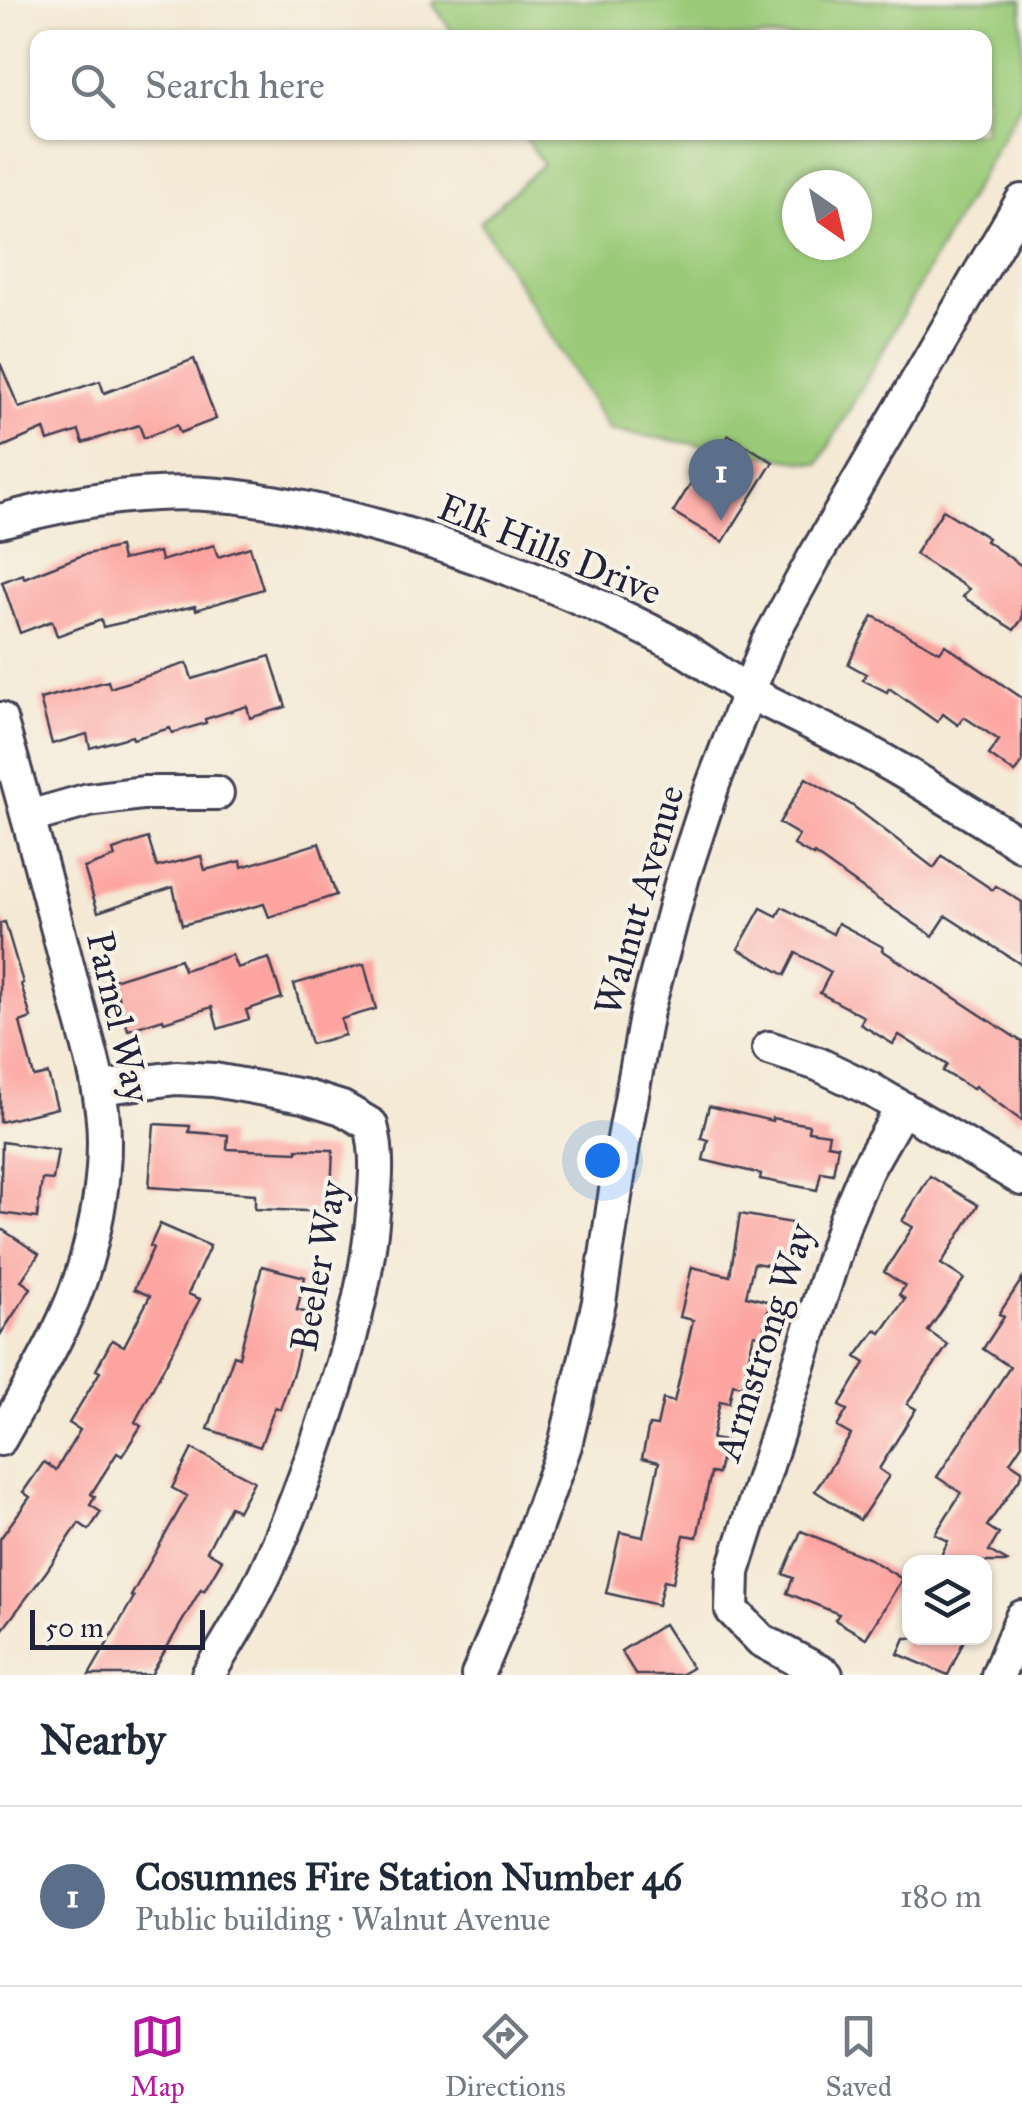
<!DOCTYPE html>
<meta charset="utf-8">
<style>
body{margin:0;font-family:"IM FELL Great Primer",serif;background:#f6f6f7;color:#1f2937}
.controls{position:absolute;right:30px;bottom:30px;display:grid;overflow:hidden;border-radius:20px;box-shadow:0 2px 8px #0004}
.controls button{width:90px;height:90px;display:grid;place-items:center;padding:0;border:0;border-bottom:2px solid #e0e1e3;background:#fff;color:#1f2937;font:50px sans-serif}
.compass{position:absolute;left:782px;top:170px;width:90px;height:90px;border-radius:50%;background:#fff;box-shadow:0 2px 8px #0004;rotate:146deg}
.scale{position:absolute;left:30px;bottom:25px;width:175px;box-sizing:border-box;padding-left:10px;border:5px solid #22223b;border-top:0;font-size:28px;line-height:35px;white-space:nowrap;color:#22223b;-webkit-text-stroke:8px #f7f3e8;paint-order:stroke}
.you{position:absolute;left:602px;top:1160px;width:35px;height:35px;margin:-25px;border:8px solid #fff;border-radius:50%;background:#1a73e8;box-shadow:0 0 0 15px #1a73e833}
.badge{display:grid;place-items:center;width:65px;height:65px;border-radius:50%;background:#b5179e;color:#fff;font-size:32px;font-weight:700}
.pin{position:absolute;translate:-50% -82px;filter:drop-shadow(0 2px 5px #0008)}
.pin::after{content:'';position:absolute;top:52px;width:35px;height:30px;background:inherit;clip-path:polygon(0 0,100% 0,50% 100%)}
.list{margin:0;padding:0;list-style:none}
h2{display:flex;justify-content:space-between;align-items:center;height:130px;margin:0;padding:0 40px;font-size:42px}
h2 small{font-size:32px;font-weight:400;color:#747a83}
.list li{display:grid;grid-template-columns:65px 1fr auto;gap:30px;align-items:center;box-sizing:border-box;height:180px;padding:0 40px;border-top:2px solid #e0e1e3}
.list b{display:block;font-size:38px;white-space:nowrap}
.list p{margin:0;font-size:32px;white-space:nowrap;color:#747a83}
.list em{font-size:32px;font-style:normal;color:#747a83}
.icon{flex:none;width:55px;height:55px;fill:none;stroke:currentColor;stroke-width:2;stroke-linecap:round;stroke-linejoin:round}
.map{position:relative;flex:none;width:1022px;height:1675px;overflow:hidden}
.search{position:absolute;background:#fff;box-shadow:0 2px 8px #0004;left:30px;right:30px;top:30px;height:110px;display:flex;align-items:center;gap:25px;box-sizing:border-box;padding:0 35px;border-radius:20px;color:#747a83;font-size:38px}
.sheet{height:310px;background:#fff}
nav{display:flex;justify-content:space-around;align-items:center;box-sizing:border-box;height:140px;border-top:2px solid #e0e1e3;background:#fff;font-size:28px;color:#747a83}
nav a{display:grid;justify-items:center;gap:5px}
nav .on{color:#b5179e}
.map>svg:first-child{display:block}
</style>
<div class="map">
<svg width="1022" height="1675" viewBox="0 0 1022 1675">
<rect width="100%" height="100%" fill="#f7f3e8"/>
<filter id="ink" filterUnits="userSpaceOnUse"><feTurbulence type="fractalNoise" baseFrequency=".01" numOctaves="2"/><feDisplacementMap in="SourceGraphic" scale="20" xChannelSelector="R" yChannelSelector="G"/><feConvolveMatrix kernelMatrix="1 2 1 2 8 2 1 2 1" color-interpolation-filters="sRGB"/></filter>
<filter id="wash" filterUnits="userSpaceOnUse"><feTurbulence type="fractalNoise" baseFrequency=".0048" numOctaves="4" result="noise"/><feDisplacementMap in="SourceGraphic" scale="40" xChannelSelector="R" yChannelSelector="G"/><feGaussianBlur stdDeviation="2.25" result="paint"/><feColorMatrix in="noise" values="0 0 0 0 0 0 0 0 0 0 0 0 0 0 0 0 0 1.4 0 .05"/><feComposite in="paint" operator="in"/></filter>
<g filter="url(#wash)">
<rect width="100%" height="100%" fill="#f4e9d4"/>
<path fill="#9bcb79" stroke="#5e765a" stroke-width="2.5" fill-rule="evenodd" d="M437,0H1022V102L819,464L609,430L480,222L543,164L522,133L984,132V38L456,37L432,3ZM797,185H857V245H797Z"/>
<g id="blocks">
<g fill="#fda4a0">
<path d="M194,359L216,419L180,433L177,425L144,438L139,425L83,443L79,431L48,441L44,429L0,448V363L19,408L100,381L104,393Z"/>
<path d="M729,435L773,462L723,542L673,512L691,483L697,487Z"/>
<path d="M943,510L988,538L986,541L1022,566V619L1014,630L963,597L969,589L915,554Z"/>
<path d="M214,545L218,557L250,547L263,589L196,610L195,606L103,627L101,620L57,636L52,621L20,633L2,582L23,574L24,578L83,555L119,547L122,560L159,552L161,561Z"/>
<path d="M873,616L940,652L945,645L1022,698V763L1015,773L989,755L999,740L964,717L958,725L943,714L937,722L889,688L887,692L863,680L866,674L848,664Z"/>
<path d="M270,656L286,707L250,718L247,706L205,719L206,723L172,733L170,728L133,739L132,736L90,748L87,734L52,744L40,699L108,681L110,688L187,663L192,679Z"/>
<path d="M806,778L853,806L934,868L942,856L993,890L996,886L1022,902V965L946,916L933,936L879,900L814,854L813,856L794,845L799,835L779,823Z"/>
<path d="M148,838L157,867L201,856L205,870L241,861L242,867L319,843L336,895L269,917L264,904L182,925L173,887L98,912L84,868L115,857L113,850Z"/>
<path d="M782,907L833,934L838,923L883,947L882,950L1022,1042V1121L975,1086L973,1089L943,1071L947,1065L899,1035L893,1044L860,1024L864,1017L820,993L831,972L796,953L785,975L738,949L761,908L777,916Z"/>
<path d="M5,922L23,983L21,984L31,1018L20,1022L34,1077L48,1074L57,1108L0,1122V923Z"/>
<path d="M232,955L237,968L269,958L282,998L246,1010L249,1019L218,1029L212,1007L164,1022L163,1019L128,1030L113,980L180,959L184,970Z"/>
<path d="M364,964L376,1009L341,1019L345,1035L311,1044L294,984Z"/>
<path d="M709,1106L772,1121V1118L809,1125L808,1131L829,1134L827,1144L838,1146L833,1174L821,1172L817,1190L760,1179L761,1174L703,1160L708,1140L701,1138Z"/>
<path d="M154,1124L190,1126L189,1132L228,1135L227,1149L297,1152V1149L333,1150L330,1212L255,1209V1194L149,1187Z"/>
<path d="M2,1142L58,1150L53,1180L42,1179L37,1218L0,1213Z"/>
<path d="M930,1176L978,1205L941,1264L964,1279L928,1331L948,1345L907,1404L916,1409L879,1469L889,1476L860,1520L815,1491L851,1435L837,1427L847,1410L839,1406L865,1363L856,1357L876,1330L881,1333L905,1299L899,1295L905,1286L884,1272L913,1227L902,1221Z"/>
<path d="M740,1214L792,1223L785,1268L754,1263L746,1296L770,1302L762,1336L754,1334L742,1386L733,1384L729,1403L720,1401L712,1439L725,1441L718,1474L711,1473L697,1537L684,1535L673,1582L664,1580L658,1605L606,1593L620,1532L643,1537L659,1462L642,1458L649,1425L657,1426L663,1399L674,1402L693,1320L680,1317L692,1267L730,1276Z"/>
<path d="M160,1224L210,1246L188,1294L200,1299L135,1422L141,1426L122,1456L117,1453L91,1494L95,1497L90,1505L101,1512L89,1530L79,1523L46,1572L0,1633V1539L30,1497L23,1492L44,1462L56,1470L80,1430L69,1423L100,1372L96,1370L112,1340L124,1346L150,1296L134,1289L153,1248L150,1246Z"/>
<path d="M0,1228L39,1254L21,1281L31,1288L0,1335Z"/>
<path d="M262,1266L305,1277L297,1310L308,1313L294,1370L280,1409L275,1407L260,1447L208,1429L234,1355L239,1357Z"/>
<path d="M1022,1279V1444L1010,1462L1022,1470V1475L987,1526L999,1534L989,1551L1009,1562H938L948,1541L935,1534L961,1493L937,1477L1010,1367L983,1349L1004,1317L999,1314Z"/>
<path d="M192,1449L254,1481L238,1511L230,1506L207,1551L222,1560L204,1591L201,1589L151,1675H89L134,1597L131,1596L187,1496L172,1488Z"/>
<path d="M801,1531L870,1559L902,1579L866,1638L835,1620L839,1614L787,1593L793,1578L783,1574Z"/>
<path d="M664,1624L692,1668L680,1675H636L621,1651Z"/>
<path d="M905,1638H965L948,1675L898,1654Z"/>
</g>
</g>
</g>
<g filter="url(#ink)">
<use href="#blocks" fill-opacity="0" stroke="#424052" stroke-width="2.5"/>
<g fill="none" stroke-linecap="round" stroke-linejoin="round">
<g stroke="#424052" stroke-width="38">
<g id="minor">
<path d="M0,521C51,507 103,496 156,494C222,490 287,503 351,519C464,548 572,589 675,644C701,659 725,678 751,693C796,717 843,737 886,762C932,788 977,817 1022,845"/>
<path d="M0,719C26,807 49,895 72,984C85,1035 104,1088 104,1141C104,1181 97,1223 86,1261C68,1325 32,1382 0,1439"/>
<path d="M29,817L89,800L143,793H217"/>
<path d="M769,1048L818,1064L870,1089L1022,1179"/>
<path d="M99,1088L176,1078L214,1080L303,1096L342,1108L371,1125C380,1159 375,1189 372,1223C364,1300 341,1374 316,1446C297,1501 275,1558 247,1609C235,1631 221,1653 208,1675"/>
<path d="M478,1675L510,1599L565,1445L599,1302L623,1144L647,1011L683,876L713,784L767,644L814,558L1022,201"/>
<path d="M826,1675L761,1640L732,1610L733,1572L845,1221L866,1171L902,1108"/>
<path d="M998,1675L1022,1617"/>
</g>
</g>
<use href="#minor" stroke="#fff" stroke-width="32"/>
</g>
</g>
<g text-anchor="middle" stroke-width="8" stroke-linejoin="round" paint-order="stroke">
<g font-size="38" fill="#22223b" stroke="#f7f3e8">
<text transform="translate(550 549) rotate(22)" y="13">Elk Hills Drive</text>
<text transform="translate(639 900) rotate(-74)" y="13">Walnut Avenue</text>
<text transform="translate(119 1017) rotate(77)" y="13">Parnel Way</text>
<text transform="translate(318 1266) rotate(-80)" y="13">Beeler Way</text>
<text transform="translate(764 1342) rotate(-72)" y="13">Armstrong Way</text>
</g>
</g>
</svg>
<div class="controls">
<button><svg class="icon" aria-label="layers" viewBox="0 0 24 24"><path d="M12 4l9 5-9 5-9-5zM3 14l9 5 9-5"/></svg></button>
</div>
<svg class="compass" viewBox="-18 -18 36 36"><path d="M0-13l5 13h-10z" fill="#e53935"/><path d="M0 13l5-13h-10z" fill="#747a83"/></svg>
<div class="scale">50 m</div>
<div class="you"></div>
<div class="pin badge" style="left:721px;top:521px;background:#5c6f8a">1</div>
<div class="search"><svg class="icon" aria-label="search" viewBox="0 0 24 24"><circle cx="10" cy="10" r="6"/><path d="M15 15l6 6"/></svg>Search here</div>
</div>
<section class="sheet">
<h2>Nearby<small></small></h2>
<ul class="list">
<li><span class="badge" style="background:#5c6f8a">1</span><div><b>Cosumnes Fire Station Number 46</b><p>Public building · Walnut Avenue</p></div><em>180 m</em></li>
</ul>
</section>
<nav>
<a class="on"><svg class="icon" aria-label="map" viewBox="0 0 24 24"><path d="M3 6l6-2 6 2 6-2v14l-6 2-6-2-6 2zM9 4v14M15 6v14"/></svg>Map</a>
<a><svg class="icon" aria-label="directions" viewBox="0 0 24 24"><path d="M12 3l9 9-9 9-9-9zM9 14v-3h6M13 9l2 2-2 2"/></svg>Directions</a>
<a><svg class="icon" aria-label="saved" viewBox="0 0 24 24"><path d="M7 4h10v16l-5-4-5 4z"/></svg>Saved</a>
</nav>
